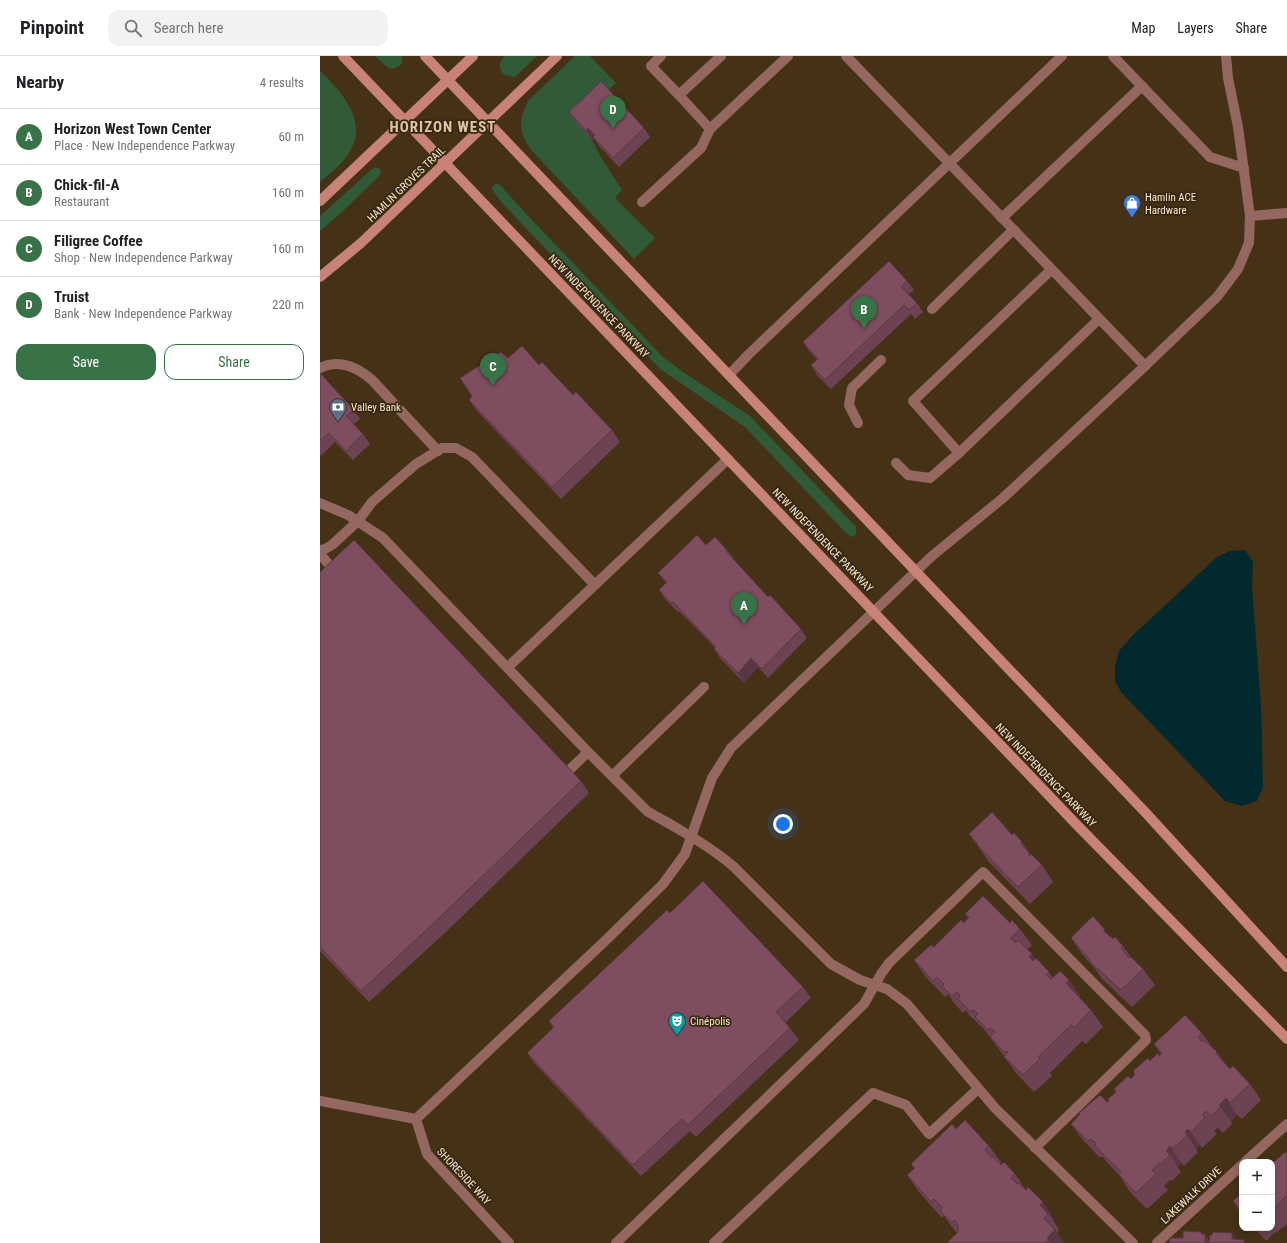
<!DOCTYPE html>
<meta charset="utf-8">
<style>
body{margin:0;font-family:"Roboto Condensed",sans-serif;background:#f2f2f2;color:#202124}
.controls{position:absolute;right:12px;bottom:12px;display:grid;overflow:hidden;border-radius:8px;box-shadow:0 2px 6px #0003}
.controls button{width:36px;height:36px;display:grid;place-items:center;padding:0;border:0;border-bottom:1px solid #e0e0e0;background:#fff;color:#202124;font:20px sans-serif}
.you{position:absolute;left:463px;top:768px;width:14px;height:14px;margin:-10px;border:3px solid #fff;border-radius:50%;background:#1a73e8;box-shadow:0 0 0 6px #1a73e833}
.badge{display:grid;place-items:center;width:26px;height:26px;border-radius:50%;background:#387247;color:#fff;font-size:13px;font-weight:700}
.pin{position:absolute;translate:-50% -33px;filter:drop-shadow(0 1px 2px #0008)}
.pin::after{content:'';position:absolute;top:21px;width:14px;height:12px;background:inherit;clip-path:polygon(0 0,100% 0,50% 100%)}
.list{margin:0;padding:0;list-style:none}
h2{display:flex;justify-content:space-between;align-items:center;height:52px;margin:0;padding:0 16px;font-size:17px}
h2 small{font-size:13px;font-weight:400;color:#757577}
.list li{display:grid;grid-template-columns:26px 1fr auto;gap:12px;align-items:center;box-sizing:border-box;height:56px;padding:0 16px;border-top:1px solid #e0e0e0}
.list b{display:block;font-size:15px;white-space:nowrap}
.list p{margin:0;font-size:13px;white-space:nowrap;color:#757577}
.list em{font-size:13px;font-style:normal;color:#757577}
.actions{display:flex;gap:8px;padding:12px 16px}
.actions a{flex:1;padding:9px 0;border:1px solid #387247;border-radius:12px;text-align:center;font-size:14px;color:#387247}
.actions .main{background:#387247;color:#fff}
.icon{flex:none;width:22px;height:22px;fill:none;stroke:currentColor;stroke-width:2;stroke-linecap:round;stroke-linejoin:round}
.map{position:relative;flex:none;width:967px;height:1187px;overflow:hidden}
header{display:flex;align-items:center;gap:24px;box-sizing:border-box;height:56px;padding:0 20px;background:#fff;border-bottom:1px solid #e0e0e0}
header strong{font-size:19px}
nav{display:flex;gap:22px;margin-inline-start:auto;font-size:14px}
.search{width:280px;height:36px;background:#f2f2f2;display:flex;align-items:center;gap:10px;box-sizing:border-box;padding:0 14px;border-radius:12px;color:#757577;font-size:15px}
main{display:flex}
aside{flex:1;background:#fff}
.map>svg:first-child{display:block}
</style>
<header>
<strong>Pinpoint</strong>
<div class="search"><svg class="icon" aria-label="search" viewBox="0 0 24 24"><circle cx="10" cy="10" r="6"/><path d="M15 15l6 6"/></svg>Search here</div>
<nav><a>Map</a><a>Layers</a><a>Share</a></nav>
</header>
<main>
<aside>
<h2>Nearby<small>4 results</small></h2>
<ul class="list">
<li><span class="badge">A</span><div><b>Horizon West Town Center</b><p>Place · New Independence Parkway</p></div><em>60 m</em></li>
<li><span class="badge">B</span><div><b>Chick-fil-A</b><p>Restaurant</p></div><em>160 m</em></li>
<li><span class="badge">C</span><div><b>Filigree Coffee</b><p>Shop · New Independence Parkway</p></div><em>160 m</em></li>
<li><span class="badge">D</span><div><b>Truist</b><p>Bank · New Independence Parkway</p></div><em>220 m</em></li>
</ul>
<div class="actions"><a class="main">Save</a><a>Share</a></div>
</aside>
<div class="map">
<svg width="967" height="1187" viewBox="0 0 967 1187">
<rect width="100%" height="100%" fill="#443116"/>
<g fill="#315a39">
<path d="M55,0H82C84,8 79,12 71,13L67,11Z"/>
<path d="M185,0H217L195,21L184,19C178,12 179,6 185,0Z"/>
<path d="M255,0H270L296,27L271,51L266,71L279,98L302,134L295,142L335,182L314,203L213,96C199,78 197,64 209,44Z"/>
<path d="M0,15C23,37 51,68 27,100C20,110 9,118 0,126Z"/>
<path d="M56,111L61,114L60,119L21,157L0,175V160L51,114Z"/>
<path d="M175,128H179L181,130L211,163L343,301L363,316L430,360L536,471V478L533,481L528,479L425,371L340,313L183,148L173,135L172,132Z"/>
</g>
<path fill="#01292e" d="M925,494L933,506L932,531L941,651L943,731L937,745L922,750L905,745L801,636L795,625V611L799,595L812,580L897,501L910,495Z"/>
<g fill="none" stroke-linecap="round" stroke-linejoin="round">
<g stroke="#946760" stroke-width="10">
<path d="M341,0L331,10L359,39L401,0"/>
<path d="M793,0L890,101L924,112"/>
<path d="M359,39L390,73"/>
<path d="M322,146L381,92L390,73L468,0"/>
<path d="M930,160L967,157"/>
<path d="M682,162L822,30"/>
<path d="M731,214L593,345L639,397L779,263"/>
<path d="M612,253L693,174"/>
<path d="M825,310L897,241L918,213L929,187L930,160L918,71L908,22L906,0"/>
<path d="M0,312C19,302 39,312 53,325L118,395"/>
<path d="M409,319L429,298L742,0"/>
<path d="M538,367L529,349L532,332L561,304"/>
<path d="M576,407L588,419L610,422L639,397"/>
<path d="M0,447L28,459L63,482L268,696L327,755C338,762 349,767 360,774C379,785 397,796 414,811L511,908L540,924L567,933L587,948L675,1052L813,1187"/>
<path d="M0,494L5,493L12,489L38,465L52,446L96,408L122,392H136L152,401L275,529"/>
<path d="M0,498L17,518"/>
<path d="M188,611L408,403"/>
<path d="M292,720L384,631"/>
<path d="M241,722L268,696"/>
<path d="M925,1106L967,1068"/>
<path d="M189,1187L107,1098L96,1063L285,885L343,828L365,798L392,722L411,692L612,500L683,442L825,310L526,0"/>
<path d="M296,1187L544,948L561,918L569,907L663,816L825,979L826,984L820,990L715,1092"/>
<path d="M394,1187L553,1037L586,1049L609,1078L658,1033"/>
<path d="M837,1187L922,1109"/>
</g>
<path stroke="#946760" stroke-width="10" d="M0,1045L96,1063"/>
<g stroke="#c98276" stroke-width="10">
<path d="M23,0L757,769L967,983"/>
<path d="M105,0L825,756L967,911"/>
<path d="M0,145L153,0"/>
<path d="M0,221L41,187L237,0"/>
</g>
</g>
<g fill="#6d4253">
<path d="M249,56L324,72L330,81L299,111L279,90L274,82L272,84L255,65Z"/>
<path d="M587,225L594,234L589,238L597,247L603,256L595,263L591,258L511,333L497,319L491,309L497,304L489,295L483,286Z"/>
<path d="M188,302L219,309L292,374L300,386L241,443L157,355L149,344Z"/>
<path d="M0,317L34,354L40,363L34,368L43,378L50,388L33,404L15,386L1,400L0,398Z"/>
<path d="M386,489L407,494L414,503H413L448,541L481,573L487,582L448,622L438,611L424,627L400,602L394,593L395,592L359,555L358,556L345,543L339,534L346,527L338,517Z"/>
<path d="M0,516L261,725L269,737L125,877L49,946L0,895Z"/>
<path d="M649,778L692,779L702,786L711,799L722,809L733,826L710,848L669,806Z"/>
<path d="M350,857L483,931L491,942L465,967L470,972L479,984L376,1081L370,1075L321,1120L215,1008L207,997L233,972L229,965Z"/>
<path d="M645,858L690,867L700,873L712,889L707,894L712,898L715,903L729,916L733,922L749,924L760,940L759,941L771,954L783,971L766,988L762,985L730,1017L732,1020L714,1036L696,1017L684,1000L663,972L649,959L646,954L643,957L634,947L628,938L625,941L606,921L594,904L614,891L644,867L648,862Z"/>
<path d="M790,880L793,883L803,890L811,901L823,913L835,929L812,951L782,923L776,914L762,898L751,882Z"/>
<path d="M882,977L892,991L897,996L904,1006L910,1013L930,1028L941,1044L922,1063L917,1059L911,1066L912,1068L903,1077L898,1072L894,1075L897,1078L882,1092L880,1089L876,1093L878,1096L864,1110L861,1107L858,1111L861,1116L852,1125L850,1124L844,1130L848,1134L827,1153L810,1136L799,1119L787,1106L782,1100L780,1102L763,1084L751,1068L787,1046L811,1023L830,1005L841,998L834,988Z"/>
<path d="M636,1073L669,1090L681,1106L680,1107L695,1118L706,1134L734,1163L733,1164L739,1174L737,1177L744,1187H627L637,1177L632,1171L624,1160L622,1162L599,1136L587,1119L594,1113L591,1108Z"/>
<path d="M967,1098V1168L956,1177L955,1176L946,1185L934,1172H952V1112Z"/>
<path d="M922,1137V1159L913,1145Z"/>
</g>
<g fill="#593643">
<path d="M268,72L275,81H273L274,82L272,84L266,75Z"/>
<path d="M431,602L438,611L424,627L418,617Z"/>
<path d="M712,898L723,915L709,901Z"/>
<path d="M749,924L760,940L758,943L746,927Z"/>
<path d="M906,1042L917,1059L911,1066L899,1049Z"/>
<path d="M868,1073L880,1089L876,1093L878,1096L865,1076Z"/>
<path d="M850,1090L861,1107L858,1111L850,1099L846,1095Z"/>
<path d="M723,1146L734,1163L733,1164L728,1158L720,1149Z"/>
<path d="M735,1174L744,1187H731L727,1182Z"/>
<path d="M881,1176L885,1181V1178L891,1187L885,1186Z"/>
<path d="M912,1177L919,1187L912,1183Z"/>
</g>
<g fill="#7f4d60" stroke="#593643">
<path d="M281,25L324,72L293,102L273,81L275,79L268,72L266,75L249,56Z"/>
<path d="M569,205L587,225L581,231L597,247L589,254L584,249L505,324L491,309L498,303L483,286Z"/>
<path d="M202,290L219,309L222,306L253,339L256,336L292,374L232,431L149,344L152,340L140,322L181,296L188,302Z"/>
<path d="M0,317L34,354L26,360L43,378L26,395L9,377L0,385Z"/>
<path d="M377,479L386,489L395,481L407,494L406,495L448,541L450,539L481,573L442,613L431,602L418,617L394,593L396,591L353,546L351,547L339,534L347,526L338,517Z"/>
<path d="M34,484L261,725L116,865L41,935L0,891V516Z"/>
<path d="M672,756L692,779L694,777L702,786L701,788L709,797L708,798L710,800L711,798L722,809L698,831L657,789L658,788L649,778Z"/>
<path d="M383,825L483,931L456,956L470,972L368,1069L362,1063L313,1109L207,997L234,971L229,965L347,854L350,857Z"/>
<path d="M663,840L690,867L692,864L700,873L691,882L695,887L698,884L712,898L709,901L713,905L716,902L729,916L726,919L731,923L740,915L749,924L746,927L771,954L754,972L751,969L718,1001L720,1003L703,1019L684,1001L688,996L686,995L685,997L670,981L675,976L671,972L668,974L655,961L658,958L654,954L651,956L638,943L640,940L637,936L632,940L622,930L624,928L617,921L613,925L594,904L611,889L614,891L641,864L644,867L649,861L645,858Z"/>
<path d="M773,860L785,874L783,876L784,875L793,883L795,881L803,890L801,892L809,902L811,901L823,913L801,934L770,906L771,905L751,882Z"/>
<path d="M865,959L882,977L878,981L881,985H885L897,996L896,998L910,1013L913,1010L930,1028L910,1047L906,1042L899,1049L901,1051L891,1060L886,1055L882,1059L885,1062L871,1076L868,1073L865,1076L867,1080L852,1093L850,1090L846,1095L850,1099L840,1109L839,1107L832,1114L836,1118L816,1137L799,1119L801,1116L775,1090L776,1087L771,1083L768,1085L751,1068L760,1058L759,1057L780,1039L787,1046L789,1045L788,1043L796,1036L794,1033L808,1020L811,1023L815,1018L813,1015L828,1002L830,1005L838,997L839,1000L842,997L834,988Z"/>
<path d="M645,1064L669,1090L665,1094L671,1102L673,1100L681,1109L684,1106L695,1118L691,1122L697,1128L698,1127L706,1134L708,1131L723,1146L720,1149L728,1158L724,1162L735,1174L727,1182L729,1184L725,1187H627L638,1176V1169L634,1164L632,1167L620,1155L623,1152L614,1143L611,1146L587,1119L595,1112L591,1108L632,1068L636,1073Z"/>
<path d="M965,1096L967,1098V1139L952,1154V1112L954,1110L953,1107Z"/>
<path d="M922,1137V1155L913,1145Z"/>
<path d="M863,1175L881,1176V1178H885V1186H889L890,1179H892L893,1176L912,1177V1183L924,1184V1187H849L850,1182H863Z"/>
</g>
<defs>
<g id="shop-pin" transform="scale(0.9)"><path d="M0 17L-7.5 6A9.5 9.5 0 1 1 7.5 6Z" fill="#3f7fe0" stroke="#39270c"/><path d="M-5-2.5h2.3a2.7 3.5 0 0 1 5.4 0H5L5.5 6h-11ZM-1.5-2.5h3a1.5 2.3 0 0 0-3 0Z" fill="#fff"/></g>
<g id="bank-pin" transform="scale(0.9)"><path d="M0 17L-7.5 6A9.5 9.5 0 1 1 7.5 6Z" fill="#5c6f8a" stroke="#39270c"/><path d="M-6-4H6V4H-6ZM0-2.3a2.3 2.3 0 1 0 0 4.6a2.3 2.3 0 1 0 0-4.6Z" fill="#fff"/></g>
<g id="theatre-pin" transform="scale(0.9)"><path d="M0 17L-7.5 6A9.5 9.5 0 1 1 7.5 6Z" fill="#0f9aa8" stroke="#39270c"/><path d="M-5-5.5Q0-4 5-5.5V0Q5 5 0 6Q-5 5-5 0ZM-3.3-2.5H-1v1.5H-3.3ZM1-2.5H3.3v1.5H1ZM-2.8 1Q0 5.5 2.8 1Z" fill="#fff"/></g>
</defs>
<g fill-rule="evenodd">
<use href="#shop-pin" x="812" y="147"/>
<use href="#bank-pin" x="18" y="351"/>
<use href="#theatre-pin" x="357" y="965"/>
</g>
<g text-anchor="middle" stroke-width="3.5" stroke-linejoin="round" paint-order="stroke">
<g font-size="11" fill="#f4e8d8" stroke="#39270c">
<text transform="translate(86 128) rotate(-44)" y="4">HAMLIN GROVES TRAIL</text>
<text transform="translate(279 250) rotate(46)" y="4">NEW INDEPENDENCE PARKWAY</text>
<text transform="translate(503 484) rotate(46)" y="4">NEW INDEPENDENCE PARKWAY</text>
<text transform="translate(726 719) rotate(46)" y="4">NEW INDEPENDENCE PARKWAY</text>
<text transform="translate(144 1120) rotate(47)" y="4">SHORESIDE WAY</text>
<text transform="translate(871 1139) rotate(-43)" y="4">LAKEWALK DRIVE</text>
</g>
<g font-size="11" fill="#f4e8d8" stroke="#39270c" text-anchor="start">
<text x="825" y="145">Hamlin ACE<tspan x="825" dy="13">Hardware</tspan></text>
<text x="31" y="355">Valley Bank</text>
<text x="370" y="969">Cinépolis</text>
</g>
<g font-size="15" font-weight="bold" letter-spacing="1" fill="#ddc6a7" stroke="#39270c">
<text x="123" y="76">HORIZON WEST</text>
</g>
</g>
</svg>
<div class="controls">
<button>+</button>
<button>−</button>
</div>
<div class="you"></div>
<div class="pin badge" style="left:424px;top:569px">A</div>
<div class="pin badge" style="left:544px;top:273px">B</div>
<div class="pin badge" style="left:173px;top:330px">C</div>
<div class="pin badge" style="left:293px;top:73px">D</div>
</div>
</main>
